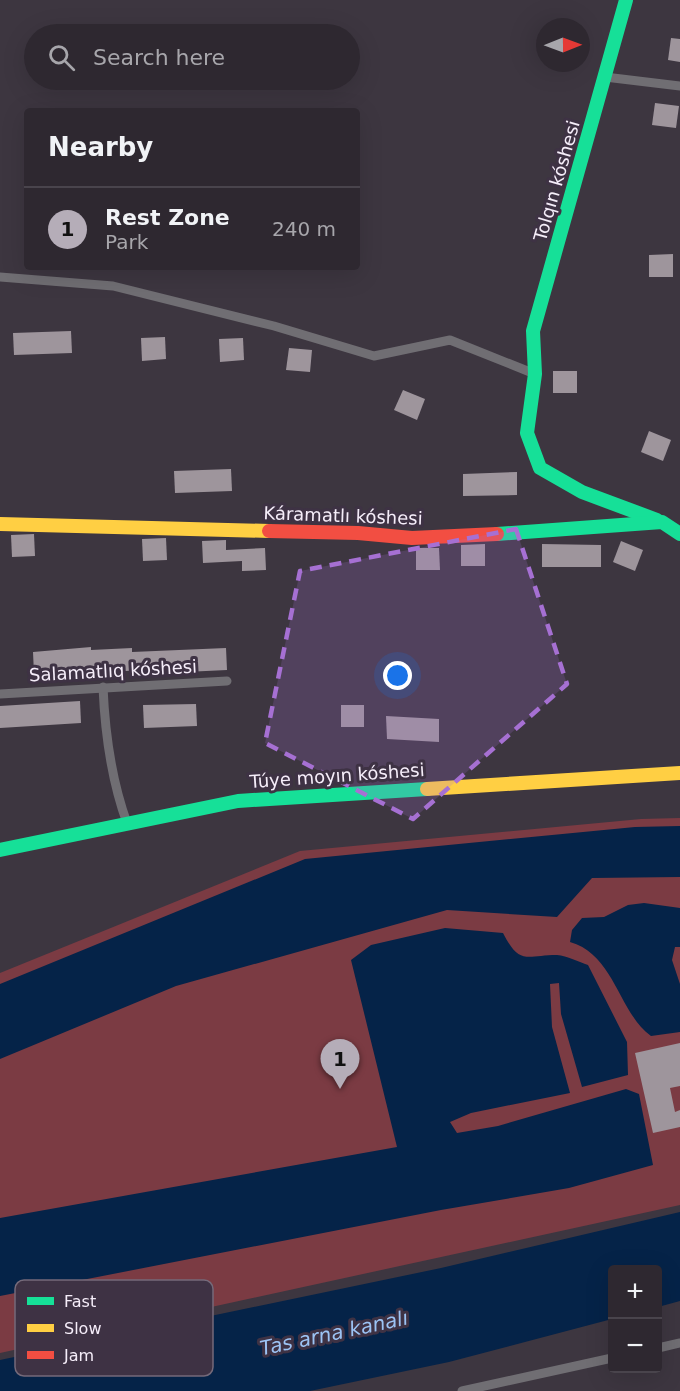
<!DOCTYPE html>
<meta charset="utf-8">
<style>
body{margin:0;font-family:"DejaVu Sans",sans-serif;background:#363038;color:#f1f3f6}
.controls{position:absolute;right:18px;bottom:18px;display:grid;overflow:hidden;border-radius:6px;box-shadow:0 6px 24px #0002}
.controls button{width:54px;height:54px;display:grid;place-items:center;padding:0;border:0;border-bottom:2px solid #49444c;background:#2e2830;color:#f1f3f6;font:30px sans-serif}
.compass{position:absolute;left:536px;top:18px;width:54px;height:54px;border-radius:50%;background:#2e2830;box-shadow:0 6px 24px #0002;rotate:89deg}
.you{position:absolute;left:398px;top:676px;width:21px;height:21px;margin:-15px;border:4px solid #fff;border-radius:50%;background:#1a73e8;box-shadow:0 0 0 9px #1a73e833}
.badge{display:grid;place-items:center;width:39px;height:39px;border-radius:50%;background:#b5adb8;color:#111;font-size:20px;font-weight:700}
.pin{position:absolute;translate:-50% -50px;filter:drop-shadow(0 2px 3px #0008)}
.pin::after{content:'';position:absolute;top:32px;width:21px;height:18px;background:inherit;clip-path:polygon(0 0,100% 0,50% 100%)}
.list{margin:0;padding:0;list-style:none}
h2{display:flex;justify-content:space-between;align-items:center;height:78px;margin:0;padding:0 24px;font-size:26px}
h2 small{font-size:20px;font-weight:400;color:#a7a6ab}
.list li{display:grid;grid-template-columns:39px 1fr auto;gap:18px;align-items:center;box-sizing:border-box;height:84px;padding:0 24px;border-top:2px solid #49444c}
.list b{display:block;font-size:22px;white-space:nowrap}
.list p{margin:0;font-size:20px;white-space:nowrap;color:#a7a6ab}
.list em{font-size:20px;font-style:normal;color:#a7a6ab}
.icon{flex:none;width:33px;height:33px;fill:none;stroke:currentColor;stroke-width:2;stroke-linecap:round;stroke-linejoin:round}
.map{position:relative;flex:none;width:680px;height:1391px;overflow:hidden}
.search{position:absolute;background:#2e2830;box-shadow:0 6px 24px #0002;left:24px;top:24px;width:336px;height:66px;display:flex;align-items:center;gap:15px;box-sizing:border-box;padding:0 21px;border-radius:33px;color:#a7a6ab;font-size:22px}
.panel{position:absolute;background:#2e2830;box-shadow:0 6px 24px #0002;left:24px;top:108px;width:336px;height:162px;border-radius:6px}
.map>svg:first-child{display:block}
</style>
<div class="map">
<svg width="680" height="1391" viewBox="0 0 680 1391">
<rect width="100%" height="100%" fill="#3d3640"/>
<path fill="#7b3b43" d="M680,818V1205L0,1353V973L300,851L641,819Z"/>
<g fill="#052348">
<path d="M680,826V877L592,878L557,917L447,910L176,986L0,1059V984L305,859L635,827Z"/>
<path d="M644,903L680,908V947H675L672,960L680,984V1032L651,1036C618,1012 615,955 570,942L572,930L582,918L604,917L628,905Z"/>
<path d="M445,928L503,933C520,966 526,955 557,955C567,956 579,962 588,965L627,1042L628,1075L582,1087L561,1014L559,983L550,984L552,1027L570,1093L471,1113L450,1122L457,1133L498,1126L626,1089L639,1094L653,1165L569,1188L441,1210L0,1296V1218L397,1147L351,960L371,945Z"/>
<path d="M680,1212V1301L658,1307V1270H612V1319L449,1362L310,1391H0V1360L441,1268Z"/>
</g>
<g fill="#9e959c">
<path d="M671,38L680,39V62L668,60Z"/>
<path d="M655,103L679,106L676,128L652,125Z"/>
<path d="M673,254V277H649V255Z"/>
<path d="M71,331L72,353L14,355L13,333Z"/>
<path d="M165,337L166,359L142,361L141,338Z"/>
<path d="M243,338L244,360L220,362L219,339Z"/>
<path d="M289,348L312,350L310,372L286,370Z"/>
<rect x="553" y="371" width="24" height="22"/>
<path d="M403,390L425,399L417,420L394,410Z"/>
<path d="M649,431L671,440L663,461L641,452Z"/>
<path d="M231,469L232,491L175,493L174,471Z"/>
<path d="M517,472V495L463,496V474Z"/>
<path d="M34,534L35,556L12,557L11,535Z"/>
<path d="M166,538L167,560L143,561L142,539Z"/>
<path d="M226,540V550L265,548L266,570L242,571V561L203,563L202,541Z"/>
<path d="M621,541L643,550L635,571L613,562Z"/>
<path d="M485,544V566H461V545Z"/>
<path d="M542,544L601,545V567H542Z"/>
<path d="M416,548H439L440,570H416Z"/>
<path d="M91,647V650L132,648V652L226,648L227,670L143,674L142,670L109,672V669L34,674L33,652Z"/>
<path d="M80,701L81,723L0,728V706Z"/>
<path d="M196,704L197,726L144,728L143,705Z"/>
<rect x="341" y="705" width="23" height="22"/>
<path d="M386,716L439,719V742L387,739Z"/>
<path d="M680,1043V1086L670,1088L675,1112L680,1110V1127L653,1133L635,1053Z"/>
</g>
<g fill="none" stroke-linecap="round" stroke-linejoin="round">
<g stroke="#706e73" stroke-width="9">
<path d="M605,77L680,86"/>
<path d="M0,277L113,286L274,326L374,356L450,340L535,374"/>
<path d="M103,687C105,734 111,779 127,823"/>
<path d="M0,694L227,681"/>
<path d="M658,1348L680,1343"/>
<path d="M462,1391L612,1358"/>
</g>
<g stroke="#16e098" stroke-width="14">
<path d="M626,0L533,331L535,374L527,433L540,468L582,492L657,520"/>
<path d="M497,534L662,522L680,534"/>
<path d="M0,850L238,801L427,789"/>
</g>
<g stroke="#ffcf43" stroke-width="14">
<path d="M0,524L269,531"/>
<path d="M427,789L680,773"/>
</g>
<path stroke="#f24e42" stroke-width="14" d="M269,531L358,533L412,538L497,534"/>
</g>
<path fill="#a670d3" fill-opacity="0.2" stroke="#a670d3" stroke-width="4.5" stroke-dasharray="12 8" stroke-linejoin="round" d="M516,529L567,684L413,819L265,743L300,571Z"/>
<g text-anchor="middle" stroke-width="6" stroke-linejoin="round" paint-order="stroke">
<g font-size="18" fill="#f5edf9" stroke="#3e3244">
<text transform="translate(557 181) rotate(-74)" y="6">Tolqın kóshesi</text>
<text transform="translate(343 516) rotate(2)" y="6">Káramatlı kóshesi</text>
<text transform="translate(113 671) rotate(-3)" y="6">Salamatlıq kóshesi</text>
<text transform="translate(337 776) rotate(-4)" y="6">Túye moyın kóshesi</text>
</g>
<g font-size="20" font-style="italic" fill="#9cc3f4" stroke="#3e3244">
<text transform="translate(334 1333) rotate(-12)" y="7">Tas arna kanalı</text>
</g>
</g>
<rect x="15" y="1280" width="198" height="96" rx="9" fill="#3e3244" stroke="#756a7a" stroke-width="1.5"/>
<rect x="27" y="1297" width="27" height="8" fill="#16e098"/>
<rect x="27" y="1324" width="27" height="8" fill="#ffcf43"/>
<rect x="27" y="1351" width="27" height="8" fill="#f24e42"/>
<g font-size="16" fill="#f5edf9">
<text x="64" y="1307">Fast</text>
<text x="64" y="1334">Slow</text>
<text x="64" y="1361">Jam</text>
</g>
</svg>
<div class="controls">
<button>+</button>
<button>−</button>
</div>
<svg class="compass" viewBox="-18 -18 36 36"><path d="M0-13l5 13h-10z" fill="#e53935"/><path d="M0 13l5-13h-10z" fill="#a7a6ab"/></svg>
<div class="you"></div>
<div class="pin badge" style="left:340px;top:1089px">1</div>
<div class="search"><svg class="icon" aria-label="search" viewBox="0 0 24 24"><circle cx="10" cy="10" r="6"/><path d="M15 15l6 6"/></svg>Search here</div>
<section class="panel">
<h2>Nearby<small></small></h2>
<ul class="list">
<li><span class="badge">1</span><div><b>Rest Zone</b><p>Park</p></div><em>240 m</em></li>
</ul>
</section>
</div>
